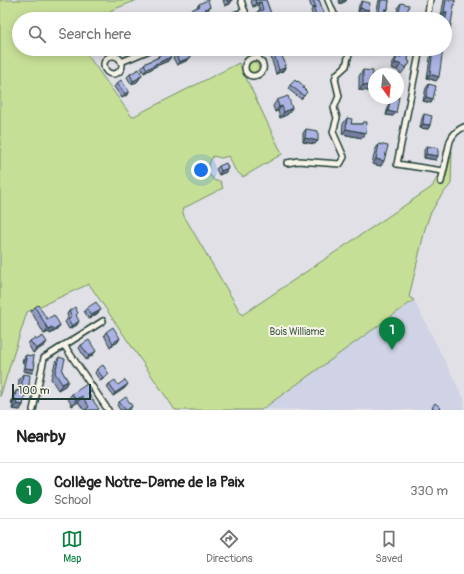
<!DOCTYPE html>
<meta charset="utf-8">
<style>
body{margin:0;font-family:Pangolin,sans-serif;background:#f6f6f6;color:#222}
.compass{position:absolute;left:368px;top:68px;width:36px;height:36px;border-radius:50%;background:#fff;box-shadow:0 2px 10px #0003;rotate:165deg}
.scale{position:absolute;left:12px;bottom:10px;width:79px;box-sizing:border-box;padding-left:4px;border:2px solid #1f3d34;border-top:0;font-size:11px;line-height:14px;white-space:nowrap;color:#1f3d34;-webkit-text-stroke:3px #f7f3e8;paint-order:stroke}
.you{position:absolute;left:201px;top:170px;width:14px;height:14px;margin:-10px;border:3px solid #fff;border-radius:50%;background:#1a73e8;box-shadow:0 0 0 6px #1a73e833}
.badge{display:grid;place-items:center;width:26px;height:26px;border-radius:50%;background:#0b8043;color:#fff;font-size:13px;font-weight:700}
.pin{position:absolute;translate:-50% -33px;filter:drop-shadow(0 1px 2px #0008)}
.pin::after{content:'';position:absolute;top:21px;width:14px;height:12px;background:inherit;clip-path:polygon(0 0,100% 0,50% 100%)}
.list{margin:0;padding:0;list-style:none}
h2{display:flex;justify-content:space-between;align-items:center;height:52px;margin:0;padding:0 16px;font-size:17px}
h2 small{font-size:13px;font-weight:400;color:#767676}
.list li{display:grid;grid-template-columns:26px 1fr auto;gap:12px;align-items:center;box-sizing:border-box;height:56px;padding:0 16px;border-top:1px solid #e0e0e0}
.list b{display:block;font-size:15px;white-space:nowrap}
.list p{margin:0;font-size:13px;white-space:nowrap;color:#767676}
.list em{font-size:13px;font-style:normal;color:#767676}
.icon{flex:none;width:22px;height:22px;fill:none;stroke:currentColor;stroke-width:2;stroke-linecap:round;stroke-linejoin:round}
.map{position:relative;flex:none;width:464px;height:410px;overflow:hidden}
.search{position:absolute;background:#fff;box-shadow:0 2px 10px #0003;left:12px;right:12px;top:12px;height:44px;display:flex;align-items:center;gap:10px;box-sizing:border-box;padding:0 14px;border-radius:22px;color:#767676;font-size:15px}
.sheet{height:108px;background:#fff}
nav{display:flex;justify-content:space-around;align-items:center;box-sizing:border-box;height:56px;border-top:1px solid #e0e0e0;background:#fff;font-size:11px;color:#767676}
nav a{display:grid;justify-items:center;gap:2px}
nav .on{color:#0b8043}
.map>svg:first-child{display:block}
</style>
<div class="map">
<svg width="464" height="410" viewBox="0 0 464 410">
<rect width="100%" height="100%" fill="#e0e0e6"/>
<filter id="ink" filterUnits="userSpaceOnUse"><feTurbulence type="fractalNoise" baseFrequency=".025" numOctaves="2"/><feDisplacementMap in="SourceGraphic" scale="8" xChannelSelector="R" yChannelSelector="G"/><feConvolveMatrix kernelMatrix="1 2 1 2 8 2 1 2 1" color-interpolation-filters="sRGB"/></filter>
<g filter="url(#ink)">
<path fill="#d0d2e5" d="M414,300L464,399V410L262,409Z"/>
<g fill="#c6df96" stroke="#728e65">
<path d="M0,0H137L90,19H19V49H83L132,117L239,63L282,154L243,177L235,170L229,156L221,158L213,156L209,164L207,172L215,181H220L223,188L182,209L184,216L242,315L432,187L438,176L446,177L452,151L451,184L440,197L430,214L425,229L409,297L414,300L261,410H175L89,284L27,312L0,397Z"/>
<circle cx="253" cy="67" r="5.5"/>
</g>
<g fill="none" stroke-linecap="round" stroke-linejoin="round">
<g stroke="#1f3d34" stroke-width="8">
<g id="street">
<path d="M241,0L247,19"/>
<path d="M328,0L334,14L339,19"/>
<path d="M224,19L245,11"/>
<path d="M427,19L430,0"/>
<path d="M257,49L258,58C275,73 246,84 245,68C245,60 251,57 258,58"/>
<path d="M420,49L397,164L443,171"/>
<circle cx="113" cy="65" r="9"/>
<path d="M121,62L152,49"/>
<path d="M287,163L298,161L340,164L344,157L333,132L337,118L334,108L339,96L335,79L337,74L346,66L350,49"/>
<path d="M441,182L450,141C453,134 457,130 464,127"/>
<path d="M64,345L108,410"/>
<path d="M33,410L44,358L103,321"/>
</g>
</g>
<use href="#street" stroke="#f7f3e8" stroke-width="5"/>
</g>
<g fill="#9499c3" stroke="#1f3d34">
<path d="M223,0H232L230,4L225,6Z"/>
<path d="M252,0H266L273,19H257L255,15L258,11H260L258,5L253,7L251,1Z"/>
<path d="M309,0H319L324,14L322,18L319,19H314L311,11L312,9Z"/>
<path d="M339,0H347L346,1L340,4Z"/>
<path d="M379,0H389L388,9L385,13H384L382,17L376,15Z"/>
<path d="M444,0H455L445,46V19H444V16H441Z"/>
<path d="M362,1L369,10L366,14L358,12L359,5Z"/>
<path d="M401,3L405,19H396L398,7Z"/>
<path d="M199,4L210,7L208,10L205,12L203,14L195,18L194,19H182L181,17L183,14L196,8Z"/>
<path d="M191,49H201L192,53Z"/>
<path d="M266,49H278L280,54L286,65L283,71L276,74L270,54L268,55Z"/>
<path d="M401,49H408V60L410,63L401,74L397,70L391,68L393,62L397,56H398L399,52Z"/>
<path d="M433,49H443L436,81L427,78L431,52Z"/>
<path d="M176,54L191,57L188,60L177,65L173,58Z"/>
<path d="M158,56L168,61L154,67L153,68L144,73L141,68L144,64L157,58Z"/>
<path d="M363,70L369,91L359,90V76Z"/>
<path d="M130,74L142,75L137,82L131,84L127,77Z"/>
<path d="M117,83L127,95L122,98L114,87Z"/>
<path d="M429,84L433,99L431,103L423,101L426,88Z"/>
<path d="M290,85L305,95L301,99L288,89Z"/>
<path d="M390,98H398L396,113L393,116L386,115Z"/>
<path d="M277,100L292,108L288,114L280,118L278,111L275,112L273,106Z"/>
<path d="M424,114L430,125L428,129L420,128L422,118Z"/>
<path d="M347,118L351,124H361L363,122L366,133L362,138L342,134L343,124Z"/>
<path d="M306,129L318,141L315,144L303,142V133Z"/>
<path d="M379,144L381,166L372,164L375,150Z"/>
<path d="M427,146L436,160L424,158V150Z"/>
<path d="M219,166L226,172L219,175L216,169Z"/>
<path d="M35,307L47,319L60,325L57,330L50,334L49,332L44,334L31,311Z"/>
<path d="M87,308L98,313L89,319L84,311Z"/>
<path d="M69,311L76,316L77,325L69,329L65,322L68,318L67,314Z"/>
<path d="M106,332L118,342L110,347L104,335Z"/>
<path d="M30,341L45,345L33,353L28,344Z"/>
<path d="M81,345L93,355L86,360L79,348Z"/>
<path d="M26,355L33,363L32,373L23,371L24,363L22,362L23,358Z"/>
<path d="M59,357L62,371L68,381L65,386L58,390L51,379L55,363Z"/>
<path d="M97,369L109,374L106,377L100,381L95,373Z"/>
<path d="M23,374L27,388L23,405L20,410L12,409L13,404H11L13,396L16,391H18L19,379Z"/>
<path d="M109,384L118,385L125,388L113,396L107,387Z"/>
<path d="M92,390L89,394L98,410H84L78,402L72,406L68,399L72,394Z"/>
<path d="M119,402L132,406L130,410H120L117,405Z"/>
</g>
<g fill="#787d9f" stroke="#1f3d34">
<path d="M232,0L230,4L225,6L228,2Z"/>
<path d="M343,0H347L346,1L340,4Z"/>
<path d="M261,2L258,5L253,7L256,3Z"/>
<path d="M210,7L208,10L205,12L203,14L195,18L194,19H190L205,9Z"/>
<path d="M360,8L369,10L366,14L358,12Z"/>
<path d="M385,9H388L385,13H382Z"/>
<path d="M379,12L384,13L382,17L376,15Z"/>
<path d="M444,12H447L444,16H441Z"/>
<path d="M324,14L322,18L319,19H316L317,17Z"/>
<path d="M398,16L406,17L405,19H396Z"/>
<path d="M90,49H94L88,52Z"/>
<path d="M195,49H201L192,53Z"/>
<path d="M171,57L168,61L154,67L153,68L144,73L147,69L155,64Z"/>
<path d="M191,57L188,60L177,65L179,62Z"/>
<path d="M395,63L401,64L397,70L391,68Z"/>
<path d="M284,65H286L283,68H285L283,71L276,74L279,70Z"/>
<path d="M430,74L439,77L436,81L427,78Z"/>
<path d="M142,75L137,82L131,84L133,81Z"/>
<path d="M363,85L372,86L369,91L359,90Z"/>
<path d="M129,91L127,95L122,98L125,94Z"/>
<path d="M426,97L433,99L431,103L423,101Z"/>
<path d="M282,106L278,111L275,112L279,107Z"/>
<path d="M292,108L288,114L280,118L284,112Z"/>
<path d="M388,111L396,113L393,116L386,115Z"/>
<path d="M423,124L430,125L428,129L420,128Z"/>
<path d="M346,129L366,133L362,138L342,134Z"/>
<path d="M305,138L318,141L315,144L303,142Z"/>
<path d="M426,154L438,156L436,160L424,158Z"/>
<path d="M376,159L384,161L381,166L372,164Z"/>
<path d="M228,168L226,172L219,175L221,171Z"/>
<path d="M101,310L98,313L89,319L91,315Z"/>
<path d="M79,321L77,325L69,329L72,326Z"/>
<path d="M60,325L57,330L50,334L54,329Z"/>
<path d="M52,327L49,332L44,334L48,329Z"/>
<path d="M120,338L118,342L110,347L113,343Z"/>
<path d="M47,342L45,345L33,353L36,349Z"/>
<path d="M96,351L93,355L86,360L89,356Z"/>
<path d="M25,359H27L24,363L22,362Z"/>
<path d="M25,368L34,369L32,373L23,371Z"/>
<path d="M109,374L106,377L100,381L103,378Z"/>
<path d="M68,381L65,386L58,390L62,384Z"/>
<path d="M128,384L125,388L113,396L115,393Z"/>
<path d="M82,396L78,402L72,406L76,400Z"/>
<path d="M14,399L17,400L13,404H11Z"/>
<path d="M16,404L23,405L20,410L12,409Z"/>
</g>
<g fill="#acb2e3" stroke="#1f3d34">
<path d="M208,0L210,7L205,9L206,11L195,15L196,16L190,19H186L183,14L200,6L199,4Z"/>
<path d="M227,0H232L228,2Z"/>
<path d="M255,0H266L273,19H265L264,18L260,19L258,11L263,10L261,2L256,3Z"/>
<path d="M313,0H319L324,14L317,17L313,8L316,7Z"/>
<path d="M381,0H389L388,9H385L384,13L379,12Z"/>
<path d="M446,0H455L450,30H448L445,45V22L447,12H444Z"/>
<path d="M362,1L370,3L369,10L360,8Z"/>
<path d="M401,3L409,5L406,17L398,16Z"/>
<path d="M188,49L191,57L179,62L176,54Z"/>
<path d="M270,49H278L280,54H281L286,65H284L285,68L279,70L273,51H271Z"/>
<path d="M402,49H409L408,60L410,63L405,68L401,64L395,63L397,56L401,57Z"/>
<path d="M433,49H443L439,77L430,74Z"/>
<path d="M168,51L171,57L155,64V65L147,69L144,64L159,57L158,56Z"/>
<path d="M139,69L142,75L139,77V78L133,81L130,74Z"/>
<path d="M363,70L373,71L372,86L363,85Z"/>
<path d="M121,80L129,91L125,94L117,83Z"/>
<path d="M295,80L297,82L298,81L304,86L303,88L307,92L304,96L290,85Z"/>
<path d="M429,84L436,86L433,99L426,97Z"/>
<path d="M288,96L292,108L284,112L282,106L279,107L277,100Z"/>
<path d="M398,97H399L396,113L388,111L391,98H398Z"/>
<path d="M424,114L432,116L430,125L423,124Z"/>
<path d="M347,118L352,119L351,124H362L363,122H367L366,133L346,129Z"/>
<path d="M306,129L318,131V141L305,138Z"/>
<path d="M379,144L388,146L384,161L376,159Z"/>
<path d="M427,146L438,148V156L426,154Z"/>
<path d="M226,163L228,168L221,171L219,166Z"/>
<path d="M96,302L101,310L91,315L87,308Z"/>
<path d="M38,305L47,319L54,315L60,325L54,329L52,327L48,329L35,307Z"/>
<path d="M75,307L78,313L76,315L79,321L72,326L68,319L72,316L69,311Z"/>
<path d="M113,327L120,338L113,343L106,332Z"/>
<path d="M43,336L47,342L36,349L30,341L35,338L36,340Z"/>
<path d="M89,340L96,351L89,356L81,345Z"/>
<path d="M26,355L34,356L33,363H35L34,369L25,368L27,359H25Z"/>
<path d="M59,357L65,359L62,371L68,381L62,384L55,373Z"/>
<path d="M103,365L109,374L103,378L97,369Z"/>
<path d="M23,374L30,375L29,385H27L23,405L16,404L17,400L14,399L16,391H21Z"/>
<path d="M115,380L118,385L125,380L128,384L115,393L109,384Z"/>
<path d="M87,384L92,390L88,393L99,409L97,410H85L89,407L82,396L76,400L72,394Z"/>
<path d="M126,397L132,406L127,410H126L119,402Z"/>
<path d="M435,403L441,408L439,410H434V409L432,408Z"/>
</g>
</g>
<g text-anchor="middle" stroke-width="4" stroke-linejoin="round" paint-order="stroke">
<g font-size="10" fill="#405d48" stroke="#f7f3e8">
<text x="297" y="335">Bois Williame</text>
</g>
</g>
</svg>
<svg class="compass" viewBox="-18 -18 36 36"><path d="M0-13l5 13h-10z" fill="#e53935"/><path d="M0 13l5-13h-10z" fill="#767676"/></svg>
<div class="scale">100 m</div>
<div class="you"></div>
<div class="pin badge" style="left:392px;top:350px">1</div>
<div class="search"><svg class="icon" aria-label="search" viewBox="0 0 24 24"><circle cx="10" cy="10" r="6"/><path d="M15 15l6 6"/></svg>Search here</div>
</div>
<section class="sheet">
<h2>Nearby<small></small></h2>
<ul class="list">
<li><span class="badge">1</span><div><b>Collège Notre-Dame de la Paix</b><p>School</p></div><em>330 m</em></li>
</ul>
</section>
<nav>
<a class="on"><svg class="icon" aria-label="map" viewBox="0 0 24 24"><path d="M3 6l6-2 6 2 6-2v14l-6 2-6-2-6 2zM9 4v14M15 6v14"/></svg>Map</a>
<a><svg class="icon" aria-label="directions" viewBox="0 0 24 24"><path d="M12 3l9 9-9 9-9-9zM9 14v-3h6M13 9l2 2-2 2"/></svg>Directions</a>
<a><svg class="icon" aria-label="saved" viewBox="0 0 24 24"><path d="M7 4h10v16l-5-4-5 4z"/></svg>Saved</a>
</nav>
